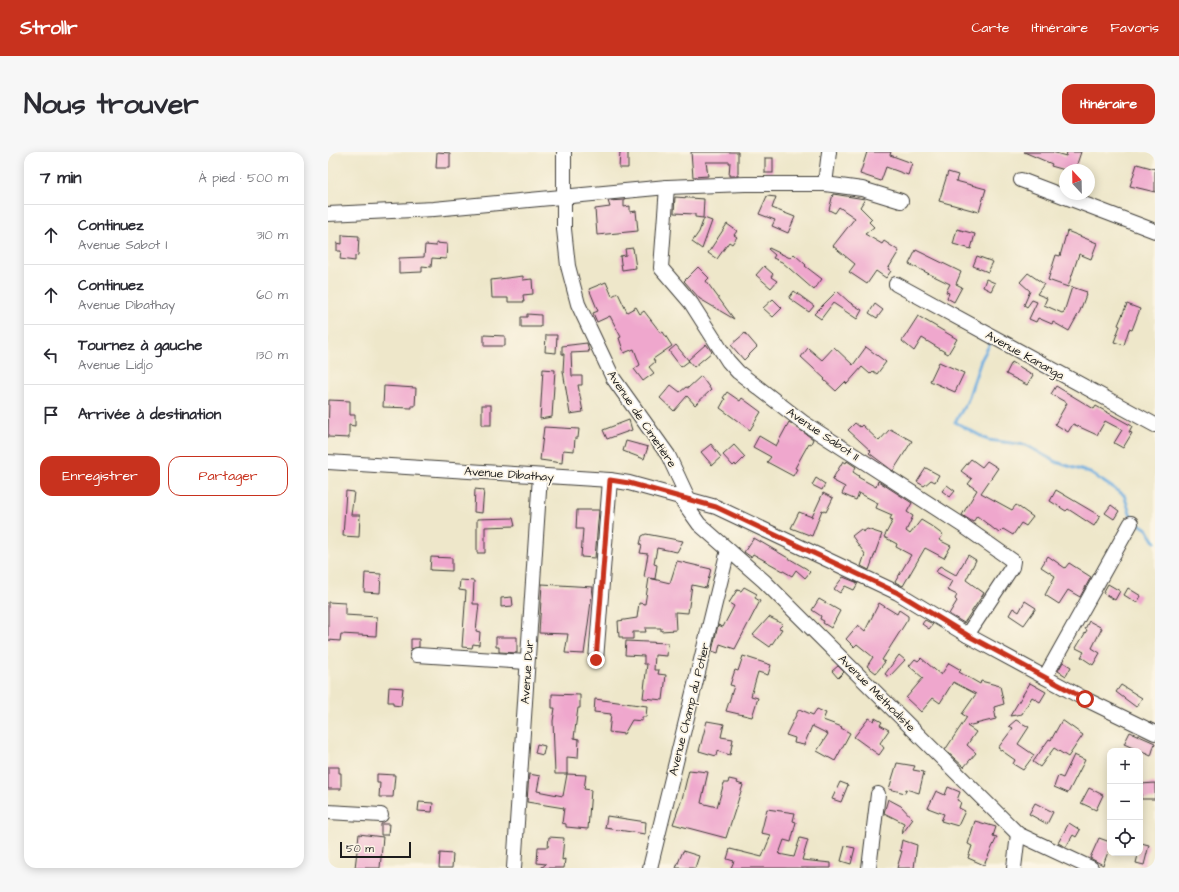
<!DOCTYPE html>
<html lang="fr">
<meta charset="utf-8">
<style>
body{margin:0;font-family:"Architects Daughter",sans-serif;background:#f7f7f7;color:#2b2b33}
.controls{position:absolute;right:12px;bottom:12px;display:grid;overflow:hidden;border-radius:8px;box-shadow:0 2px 10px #0003}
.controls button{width:36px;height:36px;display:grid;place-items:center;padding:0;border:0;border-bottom:1px solid #e1e1e2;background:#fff;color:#2b2b33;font:20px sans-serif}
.compass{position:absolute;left:731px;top:12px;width:36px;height:36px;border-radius:50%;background:#fff;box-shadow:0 2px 10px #0003;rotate:338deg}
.scale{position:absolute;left:12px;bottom:10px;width:71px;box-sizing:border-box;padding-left:4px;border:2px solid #1c1c1c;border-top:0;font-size:11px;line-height:14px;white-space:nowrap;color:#1c1c1c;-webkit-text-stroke:3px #fcf5e5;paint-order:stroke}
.stop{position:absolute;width:12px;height:12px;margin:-9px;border:3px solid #c8321e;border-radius:50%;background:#fff}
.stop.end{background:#c8321e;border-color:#fff;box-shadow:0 1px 4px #0008}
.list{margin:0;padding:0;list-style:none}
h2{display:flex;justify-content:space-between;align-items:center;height:52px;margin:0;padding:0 16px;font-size:17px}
h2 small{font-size:13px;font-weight:400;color:#7c7c81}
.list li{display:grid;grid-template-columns:26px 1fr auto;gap:12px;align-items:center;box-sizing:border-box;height:60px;padding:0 16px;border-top:1px solid #e1e1e2}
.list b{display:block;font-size:15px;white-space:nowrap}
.list p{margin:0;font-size:13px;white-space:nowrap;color:#7c7c81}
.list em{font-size:13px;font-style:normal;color:#7c7c81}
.actions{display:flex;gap:8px;padding:12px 16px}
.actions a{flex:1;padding:9px 0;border:1px solid #c8321e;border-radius:12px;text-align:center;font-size:14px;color:#c8321e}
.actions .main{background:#c8321e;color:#fff}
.icon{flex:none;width:22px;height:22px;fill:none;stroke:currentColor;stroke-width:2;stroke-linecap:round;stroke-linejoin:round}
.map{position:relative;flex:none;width:827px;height:716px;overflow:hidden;border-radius:12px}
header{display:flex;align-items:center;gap:24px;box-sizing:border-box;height:56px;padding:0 20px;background:#c8321e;color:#fff}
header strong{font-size:19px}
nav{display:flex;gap:22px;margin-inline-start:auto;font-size:14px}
.intro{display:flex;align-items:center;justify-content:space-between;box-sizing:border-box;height:96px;padding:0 24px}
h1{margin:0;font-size:28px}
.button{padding:10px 18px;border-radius:12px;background:#c8321e;color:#fff;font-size:14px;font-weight:700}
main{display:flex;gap:24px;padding:0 24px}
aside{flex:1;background:#fff;border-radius:12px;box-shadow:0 2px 10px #0003}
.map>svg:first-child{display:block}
</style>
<header>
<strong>Strollr</strong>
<nav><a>Carte</a><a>Itinéraire</a><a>Favoris</a></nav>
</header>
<div class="intro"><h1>Nous trouver</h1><a class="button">Itinéraire</a></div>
<main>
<aside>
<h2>7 min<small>À pied · 500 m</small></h2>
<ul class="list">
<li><svg class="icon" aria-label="ahead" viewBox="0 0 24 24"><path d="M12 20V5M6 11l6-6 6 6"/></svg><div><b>Continuez</b><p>Avenue Sabot I</p></div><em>310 m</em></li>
<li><svg class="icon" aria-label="ahead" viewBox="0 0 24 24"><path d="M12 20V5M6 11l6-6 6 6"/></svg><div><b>Continuez</b><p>Avenue Dibathay</p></div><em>60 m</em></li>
<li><svg class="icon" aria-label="left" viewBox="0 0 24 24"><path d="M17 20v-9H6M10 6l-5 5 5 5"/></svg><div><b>Tournez à gauche</b><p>Avenue Lidjo</p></div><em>130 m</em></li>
<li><svg class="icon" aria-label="arrive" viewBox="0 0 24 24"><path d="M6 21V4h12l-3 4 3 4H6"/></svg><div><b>Arrivée à destination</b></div></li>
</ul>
<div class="actions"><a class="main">Enregistrer</a><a>Partager</a></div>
</aside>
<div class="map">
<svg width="827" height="716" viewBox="0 0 827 716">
<rect width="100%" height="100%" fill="#fcf5e5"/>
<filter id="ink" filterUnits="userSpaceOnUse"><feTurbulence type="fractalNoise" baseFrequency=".025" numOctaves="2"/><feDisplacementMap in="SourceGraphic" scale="8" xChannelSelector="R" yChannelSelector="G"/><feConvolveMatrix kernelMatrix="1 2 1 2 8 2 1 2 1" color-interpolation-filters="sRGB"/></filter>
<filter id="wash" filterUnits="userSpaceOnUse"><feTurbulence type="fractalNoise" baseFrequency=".012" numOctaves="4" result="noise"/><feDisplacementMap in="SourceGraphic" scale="16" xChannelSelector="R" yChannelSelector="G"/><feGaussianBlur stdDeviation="0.9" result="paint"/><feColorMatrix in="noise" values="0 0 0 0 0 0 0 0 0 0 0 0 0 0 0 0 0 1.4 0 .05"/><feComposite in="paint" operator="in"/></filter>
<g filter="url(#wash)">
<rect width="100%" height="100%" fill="#eee7ca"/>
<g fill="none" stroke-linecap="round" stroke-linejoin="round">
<path stroke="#6cacdf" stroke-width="3" d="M662,192L653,208L639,250L627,270L660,288L698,293L728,310L762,321L796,343L802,361L808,370L819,377L827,390"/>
</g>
<g id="blocks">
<g fill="#efa7cd">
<path d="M109,0L122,1V16H108Z"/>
<path d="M292,0H300V16H291Z"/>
<path d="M363,0H410V24H401L402,10H378L380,24L365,25Z"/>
<path d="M539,0H563L562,3L584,11L580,23L558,15L553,29L532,22Z"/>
<path d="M696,0H724L738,4L739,0H753L747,18H737L723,14L724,12Z"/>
<rect x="437" y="6" width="8" height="15"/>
<path d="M809,12L827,17V40L802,34Z"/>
<path d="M620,20L630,23L628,29L658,37L651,60L611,49Z"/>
<path d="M505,42L537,47L532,55L544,67L541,70L546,75L537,82L554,92L556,89L571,99L560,117L563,119L558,126L548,119L539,132L521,120L527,112L505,94L527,66L511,55L507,61L501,58Z"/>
<path d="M439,44L448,45L444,56L467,65L460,81L444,74L447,68L431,62Z"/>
<path d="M347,45L376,47L375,66L367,65V62L346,61Z"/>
<path d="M296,48V55L302,54V60L308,59L310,79L269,83L267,57L282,55L280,49Z"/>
<path d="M376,66L384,69L374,97L364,90L371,80Z"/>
<path d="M399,72L409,79L406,83L409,85L404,92L401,90L389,107L380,101Z"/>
<path d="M629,77L647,82L643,97L625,92Z"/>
<path d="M739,79L769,91L763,107L751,102L740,135L720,128L728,103L732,104Z"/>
<path d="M14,83L31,84L30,103L27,104V109L12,107L13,99H9V91L14,92Z"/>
<path d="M108,91L119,92L118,107L104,106L103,115L94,114V120L71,121V106L96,105L97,93L108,94Z"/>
<path d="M305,96L308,116L294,118L292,104L298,103L297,97Z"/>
<path d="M441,96L462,106L466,102L478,113L477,114L494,127L486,138L454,110L445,106L447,103L440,97Z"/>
<path d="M588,98L633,120L628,132L634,135L626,150L619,146L621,141L618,140L622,132L581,112Z"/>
<path d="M649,104L665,110L660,120L645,114Z"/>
<path d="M436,114L445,122L443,125L449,129L443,136L428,123Z"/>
<path d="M370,115L381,126L378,129L406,167L372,147L356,129Z"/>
<path d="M700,121L716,132L709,142L719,146L716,153L734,161L736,160L744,135L759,140L752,159L741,179L725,170L724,172L710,166L708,170L701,167L709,150L704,148L699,155L696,153L702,139L692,130Z"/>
<path d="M195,124V128L204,127L205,142L195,143L196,150H180V146H164L163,128Z"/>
<path d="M658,127L667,131L663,139L655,135Z"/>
<path d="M278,130L284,144L290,141L299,160L308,155L312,162L316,159L333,181L335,180L344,194L325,207L327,210L321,215L326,221L315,229L306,217L312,213L306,197L296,201L291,186L293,185L282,164L269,170L265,161L270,159L261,137Z"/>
<path d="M466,139L486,154L481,160L461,146Z"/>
<path d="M509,139L521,150L534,158L529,167L505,151L493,167L486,162Z"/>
<path d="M445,147L454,156L445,165L435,156Z"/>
<path d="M547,152L555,158L549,166L541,161Z"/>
<path d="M799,152L812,157L804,178L801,177L796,193L786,190L792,174L790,173Z"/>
<path d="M199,162L213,163V175H193V165H199Z"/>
<path d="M590,164L629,187L620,202L594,186L586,199L574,189Z"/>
<path d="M417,181L429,195L416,208L403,193Z"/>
<path d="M156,183L177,184V194H156Z"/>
<path d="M218,183H229L228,201L217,200Z"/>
<path d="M259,191L261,200L243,201L244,224H254V233H250L255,260L242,262L235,219L236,202H234V194Z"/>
<path d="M378,192L384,200L366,215L360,208Z"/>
<path d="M348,193L361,209L353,215L341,199Z"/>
<path d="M506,195L525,213L538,195L558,210L549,222L545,219L542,222L534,215L519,232L517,230L508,239L496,228L497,227L473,205L480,196L494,208Z"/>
<path d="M611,210L636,221L627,240L602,229Z"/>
<path d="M684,210L705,223L699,233L678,222Z"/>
<path d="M215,217L227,218L224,265L212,267Z"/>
<path d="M373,224L383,238L367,253L359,244L346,259L332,246L343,233L352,240L358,235L360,236Z"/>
<path d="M56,234L88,236L87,254H84V256L55,255Z"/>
<path d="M728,234L766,257L768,254L804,274L801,280L804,281L795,296L786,291L794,278L777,269L769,283L745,272L740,280L727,272L739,251L723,242Z"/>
<path d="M399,240L412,249L414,246L433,260L422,278L392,256L397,247L395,246Z"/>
<path d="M1,248L22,249V263H27V274L21,273V286L0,285Z"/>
<rect x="154" y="253" width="9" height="20"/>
<path d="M301,268L304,278L279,287L275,278Z"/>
<path d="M461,270L485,287L483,292L481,291L467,316L469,317L465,324L439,310L443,305L425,295L431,284L448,294Z"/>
<path d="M527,271L532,275L534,273L551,289L562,277L584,289L565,319L541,301L543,299L520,278Z"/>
<path d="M216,275L251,277L250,286H247L246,299L235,298L234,311L212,308Z"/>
<path d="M298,289L320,295L316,307L295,299Z"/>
<path d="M383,292L393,305L384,313L373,300Z"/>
<path d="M406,293L417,305L408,314L407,312L405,314L395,303Z"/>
<path d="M643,307L654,315L659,309L670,316L653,341L684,358L688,353L705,365L698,374L693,371L685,383L675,377L671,381L649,364L645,370L634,363L649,338L640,332L644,327L633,319Z"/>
<path d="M515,309L518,311L519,309L528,315L525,320L531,324L530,325L548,335L550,329L584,351L579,360L585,364L578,379L582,382L593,368L603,374L615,383L611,388L623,394L616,406L597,396L575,434L567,430L583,403L568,395L569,392L556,385L565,368L562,367L564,363L548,356L550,351L531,341L528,348L514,342L517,335L504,328Z"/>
<path d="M598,316L611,323L607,330L603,328L596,334L589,330Z"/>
<path d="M488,326L497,332L494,338L484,333Z"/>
<path d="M619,333L627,339L622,345L614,339Z"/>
<path d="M147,337L156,338L154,361L146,360Z"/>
<path d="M728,338L772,364L766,374L740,357L738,359L722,349Z"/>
<path d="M18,339L26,340L23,363H32L31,385L15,384Z"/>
<path d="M495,341L505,346L498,360L494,358L484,384L463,376L471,360L484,365Z"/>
<path d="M783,353L791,359L786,367L777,361Z"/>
<path d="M249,358H271L267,406L253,405L255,377H248Z"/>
<path d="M185,366L187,374L157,375V401H149V367Z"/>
<path d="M533,377L535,380L539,377L554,382L541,418L533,414L537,402L524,384Z"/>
<path d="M318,382L355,389L349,400L329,396L326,412L329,413L327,427L316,425L320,402L312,401L314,393L312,392L314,384Z"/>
<path d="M426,386L479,417L482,420L477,426L468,418L464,424L425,402L423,405L416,400Z"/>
<path d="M640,403L648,408L638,428L656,441L636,471L621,462L629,449L627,447L629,443L619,438L624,429L608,420L612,414L628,423Z"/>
<path d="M720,404L737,416L741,411L763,425L752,445L740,438L731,452L717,443L727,424L713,415Z"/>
<path d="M103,405L124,406V419L102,418Z"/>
<path d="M349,409L383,417L378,436L364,433L360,461L347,460L348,478L333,479V476H317L318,480H305V487H295V485H291L290,469L309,466L311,451L317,452L321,426L342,431Z"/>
<path d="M37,421L53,422L52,441L36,440Z"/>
<path d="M515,425L530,431L526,438L517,434L512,441L506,437Z"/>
<path d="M132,428L146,429L145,452H151L148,479L152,480L151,493L145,492L144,496L134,495L138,439L131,438Z"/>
<path d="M214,432L265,435L256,502L237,501L240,482L211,481Z"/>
<path d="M780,432L792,439L787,448L775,441Z"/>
<path d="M416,435L429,442L427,446L432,449L407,497L392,492L390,501L384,499L390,473L395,475L406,454L401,451L409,438L413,439Z"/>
<path d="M800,436L813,444L809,451L796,443Z"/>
<path d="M184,445L185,454L173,455V446Z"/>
<path d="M491,447L512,459L503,476L495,471L496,469L492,467L493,464L484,458Z"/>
<path d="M697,449L708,456L696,473L681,463L685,456L691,460Z"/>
<path d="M0,450L17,451V463L49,465L48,484L13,482L12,489L0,488Z"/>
<path d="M551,451L569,462L571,458L580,464V467L554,508L557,510L548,521L539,514L545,505L529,492L526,495L518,487L530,473L537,479Z"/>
<path d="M441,465L455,472L451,476L454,477L442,495L425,483Z"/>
<path d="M597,468L605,472L601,477L594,472Z"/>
<path d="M761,469L774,476L764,496L772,501L765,513L753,505L756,500L748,496L759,478L757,477Z"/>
<path d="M168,485H189V501L171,500V495H168Z"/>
<path d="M83,487H91V495L83,497Z"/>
<path d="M298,489L340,491L339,504L327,503L326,518H331L330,522L338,523L335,548L315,546L319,512H316V504L297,503Z"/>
<path d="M571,503L577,508L561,525L557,522Z"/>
<path d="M415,504L443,513L440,523L430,520L423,544L430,546L424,565L398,559L406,534L402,533L407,518L410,519Z"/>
<path d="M593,506L613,523L621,511L633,518L631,520L652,532L653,529L672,534L676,552L666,555L668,567L639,574L648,580L639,593L648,601L636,615L617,598L639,565L634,562L648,542L625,530L612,551L605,546L593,560L578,546L595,526L581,514L587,507L590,509Z"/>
<path d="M735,510L743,515L738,524L730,519Z"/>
<path d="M510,514L516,520L510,526L504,519Z"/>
<path d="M702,531L718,540L712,550L704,545L694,562L682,564Z"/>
<path d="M793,533L814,546L808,555L788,540Z"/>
<path d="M61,535L75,536L73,554L65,553V550H60Z"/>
<path d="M224,542L252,543V556H250L246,586L251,587L250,606L239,605V622H227L225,569L227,556H224Z"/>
<path d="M267,547L319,554L318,565H314V569L304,568L296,582L281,580L283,562L266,560Z"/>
<path d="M471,557L485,563L489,557L498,561L495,568L514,575L513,576L522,581L507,609L489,599L500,582L484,574L476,593L466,591L467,586L458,583Z"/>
<path d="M541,566L546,569L547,566L554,570L552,573L561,578L552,591L556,596L551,603L526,585Z"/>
<path d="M688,568L701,575L690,592L706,603L695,618L685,612L687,608L670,596L685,576L681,574Z"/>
<path d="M734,568L755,583L740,605L726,596L712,615L705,610L721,587L723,588Z"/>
<path d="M379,569L396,572L393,585L405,587L402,603L389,599L388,604L371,599Z"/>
<path d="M802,580L827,591L823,604L796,592Z"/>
<path d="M209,592L217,594L215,603L207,601Z"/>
<path d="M746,603L757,608L740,641L726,635L730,624L735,626Z"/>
<path d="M569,611L587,614L585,618L596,620L591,641L578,637L577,641L561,637Z"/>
<path d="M0,615H11V621H13V637H0Z"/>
<path d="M361,618L380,620L373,651L389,655L396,631H400L401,627L410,629L409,631L415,633L398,686L345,672L354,647Z"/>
<path d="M49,622L67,623L65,645H51L52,631H49Z"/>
<path d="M201,622L212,624L209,639L235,644L239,622L258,623L256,637L263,638L260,677L238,675V672L234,671L236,656L199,650Z"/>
<path d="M512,630L520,633L513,650L504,647Z"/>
<path d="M827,631V647H813V632Z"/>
<path d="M620,635L632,640L629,648L633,650L631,656L637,659L630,674L613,669L616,662L600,656L608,639L617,643Z"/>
<path d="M761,636L775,643L768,658L753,651Z"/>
<path d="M560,647L573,654L585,667L574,682L576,671L556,661Z"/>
<path d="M91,650L105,651L104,660L90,659Z"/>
<path d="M707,651L725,660L719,672L701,662Z"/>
<path d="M439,657L467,661L465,669L468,670L463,690L456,688L451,702L466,705L472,686L480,688L474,708L503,711V716H403L406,709L399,707L402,697L434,705L443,683L433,681Z"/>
<path d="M279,664L318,670L317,682L277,676Z"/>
<path d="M647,669L668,675L665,684L669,685L656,713L640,706L644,694L640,692Z"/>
<path d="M741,671L752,678L748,685L745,683L738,695L730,691Z"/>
<path d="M53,672H61L60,683H53Z"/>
<path d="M31,682L55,685L52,716H27Z"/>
<path d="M221,685L236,686L234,708L237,707L236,716H213L218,712L209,711L210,695H220Z"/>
<path d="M771,686L782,690V695L775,713L762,706Z"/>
<path d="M574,688L589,693L586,716H569L574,699H572Z"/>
<path d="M813,691L821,693L816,713L808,711Z"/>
<path d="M517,694L527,696L523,712L513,709Z"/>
<path d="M355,699L371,704L367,716H348Z"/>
<path d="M112,701L125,702L124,716H111Z"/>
</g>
</g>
</g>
<g filter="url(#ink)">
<use href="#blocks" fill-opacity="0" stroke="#3c3a36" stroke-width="1"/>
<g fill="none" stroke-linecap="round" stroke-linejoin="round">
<g stroke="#3c3a36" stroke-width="16">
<g id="minor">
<path d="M236,0V77L240,114L250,152L285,226L340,303L360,346"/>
<path d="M693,28L827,79"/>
<path d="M497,32L501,0"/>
<path d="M339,35L333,116L363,151L400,209L410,220L476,271L634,373L685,409L684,415L639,483"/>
<path d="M0,62L106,57L339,35L417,32H497L534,37L573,49"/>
<path d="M568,132L827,273"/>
<path d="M0,310L282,328L301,331L388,355L570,441L639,483L757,547L827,581"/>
<path d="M351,344L371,372L436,429L690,682L763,716"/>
<path d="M89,503L199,510"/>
<path d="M268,508L282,328"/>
<path d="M717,525L803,371"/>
<path d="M0,660L53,663"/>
<path d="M186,716L212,324"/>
<path d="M322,716L400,398"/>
<path d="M541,716L550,642"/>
<path d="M686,716L690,682"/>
</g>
</g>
<use href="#minor" stroke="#fff" stroke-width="14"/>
</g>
</g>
<g fill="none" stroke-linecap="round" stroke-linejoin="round" filter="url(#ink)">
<path stroke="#c8321e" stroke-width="5" d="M268,508L282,328L301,331L388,355L570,441L639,483L757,547"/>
</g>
<g text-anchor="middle" stroke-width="3.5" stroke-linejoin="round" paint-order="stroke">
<g font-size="12" fill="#1c1c1c" stroke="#fcf5e5">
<text transform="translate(697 203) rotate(29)" y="4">Avenue Kananga</text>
<text transform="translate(314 267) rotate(56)" y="4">Avenue de Cimetière</text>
<text transform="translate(495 282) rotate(34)" y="4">Avenue Sabot II</text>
<text transform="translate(181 322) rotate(4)" y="4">Avenue Dibathay</text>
<text transform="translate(199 520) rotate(-86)" y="4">Avenue Dur</text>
<text transform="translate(549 541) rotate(45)" y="4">Avenue Méthodiste</text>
<text transform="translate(361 557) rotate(-76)" y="4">Avenue Champ du Potier</text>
</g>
</g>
</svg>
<div class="controls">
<button>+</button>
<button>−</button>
<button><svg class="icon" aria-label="locate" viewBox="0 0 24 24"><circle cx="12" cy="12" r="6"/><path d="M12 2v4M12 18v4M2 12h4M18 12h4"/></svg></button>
</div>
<svg class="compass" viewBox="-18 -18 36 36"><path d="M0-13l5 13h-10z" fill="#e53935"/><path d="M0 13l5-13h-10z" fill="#7c7c81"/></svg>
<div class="scale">50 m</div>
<div class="stop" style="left:757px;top:547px"></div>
<div class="stop end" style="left:268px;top:508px"></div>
</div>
</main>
